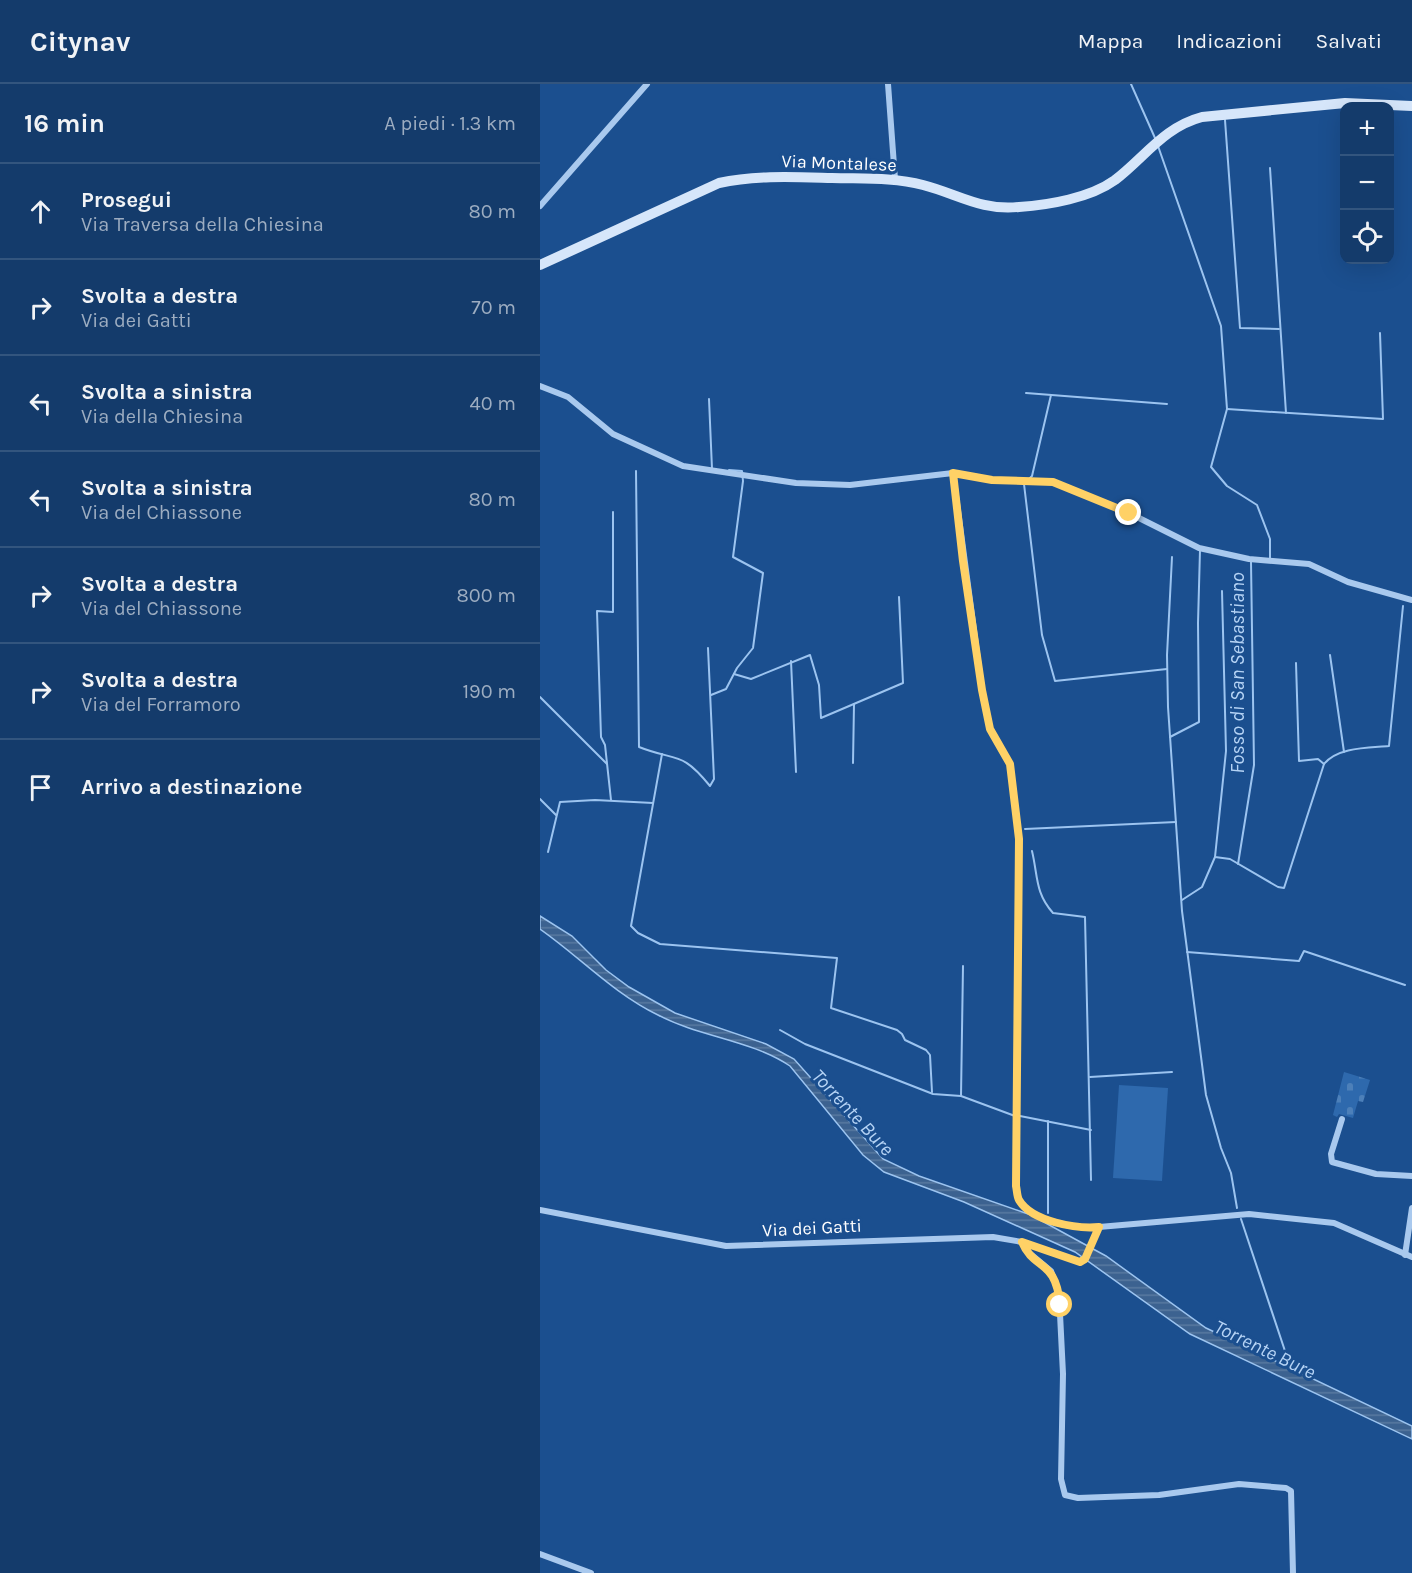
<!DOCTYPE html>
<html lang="it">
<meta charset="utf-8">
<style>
body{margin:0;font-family:Karla,sans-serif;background:#1d4271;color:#f1f3f6}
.controls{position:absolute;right:18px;top:18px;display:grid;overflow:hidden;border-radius:12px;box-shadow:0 6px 24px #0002}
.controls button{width:54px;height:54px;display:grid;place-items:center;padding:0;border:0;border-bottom:2px solid #33557e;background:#143b6b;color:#f1f3f6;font:30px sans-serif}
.stop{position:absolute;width:18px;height:18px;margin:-14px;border:4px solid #ffd166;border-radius:50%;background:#fff}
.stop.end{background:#ffd166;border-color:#fff;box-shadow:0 2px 6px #0008}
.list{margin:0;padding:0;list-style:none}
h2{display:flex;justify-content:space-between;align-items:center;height:78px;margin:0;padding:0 24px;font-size:26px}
h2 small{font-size:20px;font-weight:400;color:#9dadc1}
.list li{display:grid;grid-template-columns:39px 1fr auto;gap:18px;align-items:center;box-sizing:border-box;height:96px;padding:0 24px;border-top:2px solid #33557e}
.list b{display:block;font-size:22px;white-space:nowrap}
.list p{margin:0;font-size:20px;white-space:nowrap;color:#9dadc1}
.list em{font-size:20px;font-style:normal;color:#9dadc1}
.icon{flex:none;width:33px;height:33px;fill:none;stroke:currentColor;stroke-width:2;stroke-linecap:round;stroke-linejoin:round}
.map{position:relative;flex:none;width:872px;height:1489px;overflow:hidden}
header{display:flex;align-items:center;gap:36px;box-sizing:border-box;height:84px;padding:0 30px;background:#143b6b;border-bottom:2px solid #33557e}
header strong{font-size:28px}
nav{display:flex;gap:33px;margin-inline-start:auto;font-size:21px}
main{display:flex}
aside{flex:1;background:#143b6b}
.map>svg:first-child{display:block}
</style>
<header>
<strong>Citynav</strong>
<nav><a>Mappa</a><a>Indicazioni</a><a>Salvati</a></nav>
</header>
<main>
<aside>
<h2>16 min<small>A piedi · 1.3 km</small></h2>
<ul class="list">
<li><svg class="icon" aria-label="ahead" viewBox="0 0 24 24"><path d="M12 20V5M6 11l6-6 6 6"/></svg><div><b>Prosegui</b><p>Via Traversa della Chiesina</p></div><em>80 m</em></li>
<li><svg class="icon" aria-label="right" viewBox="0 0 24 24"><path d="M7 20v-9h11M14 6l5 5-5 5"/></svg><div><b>Svolta a destra</b><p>Via dei Gatti</p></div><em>70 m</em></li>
<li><svg class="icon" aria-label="left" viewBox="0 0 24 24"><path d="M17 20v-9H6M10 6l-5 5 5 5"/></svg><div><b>Svolta a sinistra</b><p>Via della Chiesina</p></div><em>40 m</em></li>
<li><svg class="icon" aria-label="left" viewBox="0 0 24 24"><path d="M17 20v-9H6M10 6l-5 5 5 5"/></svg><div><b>Svolta a sinistra</b><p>Via del Chiassone</p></div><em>80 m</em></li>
<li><svg class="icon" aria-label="right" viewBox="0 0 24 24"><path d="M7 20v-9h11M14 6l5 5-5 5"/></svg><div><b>Svolta a destra</b><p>Via del Chiassone</p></div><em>800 m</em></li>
<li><svg class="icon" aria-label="right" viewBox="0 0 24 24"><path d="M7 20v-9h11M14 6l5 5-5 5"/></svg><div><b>Svolta a destra</b><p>Via del Forramoro</p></div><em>190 m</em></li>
<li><svg class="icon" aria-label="arrive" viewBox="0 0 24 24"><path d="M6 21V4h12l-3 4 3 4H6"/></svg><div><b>Arrivo a destinazione</b></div></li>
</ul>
</aside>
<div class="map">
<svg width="872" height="1489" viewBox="0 0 872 1489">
<defs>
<pattern id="cemetery-stones" width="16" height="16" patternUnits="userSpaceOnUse" patternTransform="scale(1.5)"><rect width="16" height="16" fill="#2e69ad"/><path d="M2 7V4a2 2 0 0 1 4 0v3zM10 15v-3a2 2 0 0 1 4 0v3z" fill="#4d80b9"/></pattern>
<pattern id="water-rules" width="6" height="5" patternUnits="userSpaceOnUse" patternTransform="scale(1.5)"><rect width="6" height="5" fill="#3c6290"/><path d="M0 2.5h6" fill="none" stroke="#597aa1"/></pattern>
</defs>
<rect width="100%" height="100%" fill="#1b4f8f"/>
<path fill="url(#cemetery-stones)" d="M804,988L830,996L823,1018L818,1017L813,1034L799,1030L797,1033L793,1031Z"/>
<path fill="#2e69ad" d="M579,1001L628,1004L622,1097L573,1094Z"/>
<path fill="url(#water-rules)" stroke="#9cc4f0" stroke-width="1.5" d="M0,832L32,852L66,886L89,903L135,929L226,960L254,975L343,1075L379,1092L491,1131L566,1172L666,1244L872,1342V1355L650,1250L535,1168L424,1118L344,1088L323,1071L250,982C211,956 160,953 118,931C73,909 40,873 0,845Z"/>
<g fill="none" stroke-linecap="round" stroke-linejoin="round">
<g stroke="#9cc4f0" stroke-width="2">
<path d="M591,0L615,54"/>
<path d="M685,36L700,244L739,245"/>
<path d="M618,62L681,242L687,325L671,383L687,402L717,421L730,455V476"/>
<path d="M730,84L746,329"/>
<path d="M486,309L627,320"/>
<path d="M511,311L492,392L484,400L502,551L515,597L627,585"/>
<path d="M169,315L172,385"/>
<path d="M687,325L843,335L840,249"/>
<path d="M96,387L99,663C137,678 141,666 170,702L174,695L168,564"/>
<path d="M632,473L627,571L628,623L642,827L666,1011L681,1064L691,1089L697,1124"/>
<path d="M790,571L804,668"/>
<path d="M251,577L256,688"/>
<path d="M756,579L759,677L778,675L784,680"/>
<path d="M194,590L211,595L270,571L279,601L281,634L363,599L359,513"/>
<path d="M171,611L186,605L197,584L213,564L223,489L193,473L203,397L202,387L189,386"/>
<path d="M0,613L67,680"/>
<path d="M630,653L659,638L658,539L660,466"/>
<path d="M122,670L91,842L98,849L120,860L297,874L291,924L357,946L362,950L365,956L386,966L390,971L392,1008"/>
<path d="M313,679L314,620"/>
<path d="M0,715L16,731"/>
<path d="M71,716L65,661L61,653L57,527L73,528V428"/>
<path d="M485,745L636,738"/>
<path d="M492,767C498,792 495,809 513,829L545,833L551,1096"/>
<path d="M8,768L20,718L55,716L113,719"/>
<path d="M675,773L690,775L738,803L744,804L784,680C798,663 828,664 849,662L863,522"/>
<path d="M675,773L686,667L682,507"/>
<path d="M698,780L714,681L711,478"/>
<path d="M642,816L662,803L675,773"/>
<path d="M647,868L759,877L764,867L865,901"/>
<path d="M240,946L265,960L393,1010L421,1012L475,1032"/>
<path d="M550,993L632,988"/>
<path d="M421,1012L423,882"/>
<path d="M480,1032L551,1046"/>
<path d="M508,1129V1037"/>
<path d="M701,1135L745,1267L750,1278L762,1290"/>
</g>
<g stroke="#a9c9ee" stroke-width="6">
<path d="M348,0L355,95"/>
<path d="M0,122L107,0"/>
<path d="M0,302L28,313L73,350L143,382L256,399L310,401L413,389L452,396L513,398L589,429L659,464L709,475L769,480L808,498L872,516"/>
<path d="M413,389L442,606L450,645L470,680L479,755L476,1102C477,1106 477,1113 479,1116C492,1138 537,1145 559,1143"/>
<path d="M802,1035L791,1070L792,1078L836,1090L872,1092"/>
<path d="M0,1126L186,1162L453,1153L482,1158L540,1178L545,1175L559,1143L709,1130L794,1139L872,1173"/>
<path d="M482,1158L487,1167L511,1187L519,1210L523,1290L521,1395L525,1411L538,1414L619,1411L699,1400L746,1404L751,1407L753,1489"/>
<path d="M865,1171L872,1124"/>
<path d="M0,1470L51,1489"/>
</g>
<path stroke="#d6e6fa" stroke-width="10" d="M0,181L179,99C216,91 254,93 292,94C322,95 353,93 383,101C418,110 441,127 479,123C509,121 550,114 575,96C605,73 624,43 662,33L805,19L872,22"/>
</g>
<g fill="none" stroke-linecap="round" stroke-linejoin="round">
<path stroke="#ffd166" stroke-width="8" d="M520,1221C516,1174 494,1187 482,1158L540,1178L545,1175L559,1143C537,1145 492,1138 479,1116C477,1113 477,1106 476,1102L479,755L470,680L450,645L442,606L423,477L413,389L452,396L513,398L589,429"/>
</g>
<g text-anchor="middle" stroke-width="6" stroke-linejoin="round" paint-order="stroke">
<g font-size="18" fill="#fff" stroke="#1b4f8f">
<text transform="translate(299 79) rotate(2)" y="6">Via Montalese</text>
<text transform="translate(272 1144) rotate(-3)" y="6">Via dei Gatti</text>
</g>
<g font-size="20" font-style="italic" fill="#b5d3f5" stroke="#1b4f8f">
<text transform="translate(697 589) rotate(-90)" y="7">Fosso di San Sebastiano</text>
<text transform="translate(313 1028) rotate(47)" y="7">Torrente Bure</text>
<text transform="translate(725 1265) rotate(26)" y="7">Torrente Bure</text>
</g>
</g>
</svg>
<div class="controls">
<button>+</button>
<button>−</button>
<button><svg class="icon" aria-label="locate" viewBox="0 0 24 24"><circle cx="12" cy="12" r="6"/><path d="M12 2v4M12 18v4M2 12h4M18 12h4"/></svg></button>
</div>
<div class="stop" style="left:520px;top:1221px"></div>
<div class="stop end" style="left:589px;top:429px"></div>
</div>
</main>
